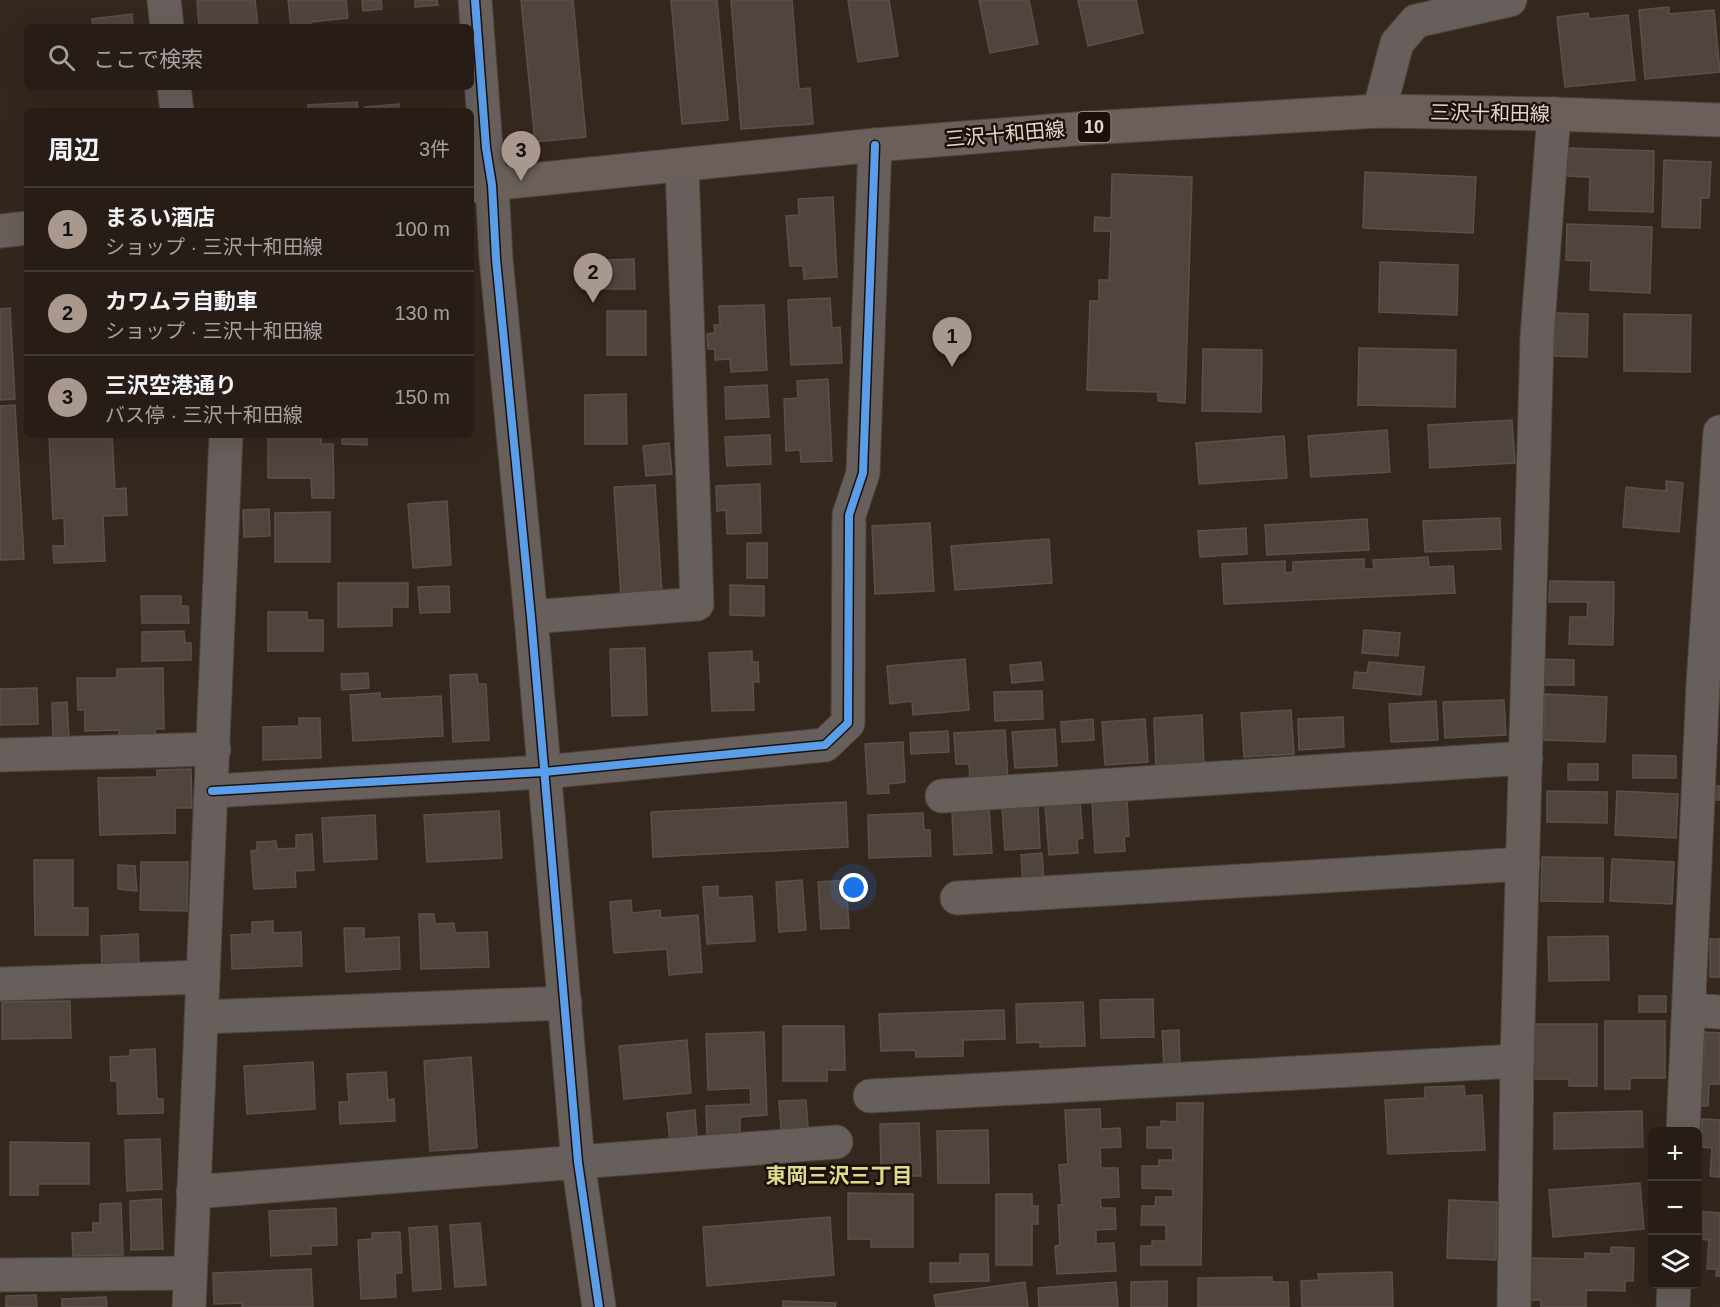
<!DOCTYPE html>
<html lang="ja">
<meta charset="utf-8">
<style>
body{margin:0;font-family:Helvetica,"Noto Sans JP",sans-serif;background:#2f261f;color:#f1f3f6}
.controls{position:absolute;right:18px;bottom:18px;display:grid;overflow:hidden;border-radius:9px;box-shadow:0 6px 24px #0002}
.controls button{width:54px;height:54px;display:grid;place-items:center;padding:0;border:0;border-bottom:2px solid #433b35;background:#271d16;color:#f1f3f6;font:30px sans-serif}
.you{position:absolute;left:854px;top:888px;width:21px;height:21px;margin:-15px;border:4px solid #fff;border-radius:50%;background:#1a73e8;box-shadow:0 0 0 9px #1a73e833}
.badge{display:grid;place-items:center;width:39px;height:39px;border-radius:50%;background:#a8988e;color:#111;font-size:20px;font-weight:700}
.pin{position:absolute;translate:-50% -50px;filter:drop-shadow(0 2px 3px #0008)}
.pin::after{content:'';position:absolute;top:32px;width:21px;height:18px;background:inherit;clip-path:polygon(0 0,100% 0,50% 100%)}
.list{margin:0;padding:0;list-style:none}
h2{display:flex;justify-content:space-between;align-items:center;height:78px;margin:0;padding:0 24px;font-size:26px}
h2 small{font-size:20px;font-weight:400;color:#a4a2a1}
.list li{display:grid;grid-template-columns:39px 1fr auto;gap:18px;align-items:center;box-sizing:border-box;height:84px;padding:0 24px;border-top:2px solid #433b35}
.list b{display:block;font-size:22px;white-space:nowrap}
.list p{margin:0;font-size:20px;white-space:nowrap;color:#a4a2a1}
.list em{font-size:20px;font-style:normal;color:#a4a2a1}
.icon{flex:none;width:33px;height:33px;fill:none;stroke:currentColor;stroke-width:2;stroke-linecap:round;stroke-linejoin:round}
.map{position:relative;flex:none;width:1720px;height:1307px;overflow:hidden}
.search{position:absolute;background:#271d16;box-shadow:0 6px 24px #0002;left:24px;top:24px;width:450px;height:66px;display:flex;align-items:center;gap:15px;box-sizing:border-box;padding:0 21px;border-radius:9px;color:#a4a2a1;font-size:22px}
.panel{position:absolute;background:#271d16;box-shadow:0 6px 24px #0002;left:24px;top:108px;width:450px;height:330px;border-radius:9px}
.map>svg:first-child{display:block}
</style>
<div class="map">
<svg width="1720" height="1307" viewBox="0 0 1720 1307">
<rect width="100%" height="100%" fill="#34271e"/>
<g fill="#50443e" stroke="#5c504a" stroke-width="1.5">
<path d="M197,0H255L258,27H199Z"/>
<path d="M288,0H346L348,18L310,22L311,27H291Z"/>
<path d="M362,0H381L382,9L363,11Z"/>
<path d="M415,0H437L438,5L415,7Z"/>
<path d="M521,0H573L586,137L535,142Z"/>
<path d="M671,0H717L728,120L682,124Z"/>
<path d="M731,0H792L799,89L810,88L813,124L741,129Z"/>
<path d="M848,0H889L898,56L858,62Z"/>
<path d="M979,0H1029L1038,44L990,53Z"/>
<path d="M1078,0H1136L1143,33L1088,46Z"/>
<path d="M1669,7V14L1714,10L1720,72L1645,79L1639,10Z"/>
<path d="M1588,13L1589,19L1628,15L1635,80L1565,87L1557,17Z"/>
<path d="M132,14L133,27H93L92,19Z"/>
<path d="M357,102L358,111H308V105Z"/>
<path d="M399,104V111H365V107Z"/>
<path d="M1567,148L1654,151L1653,212L1589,210L1590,177L1566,176Z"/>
<path d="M1664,160L1711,162L1709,198H1701L1700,228L1662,227Z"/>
<path d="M1365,172L1476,177L1473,233L1363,228Z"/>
<path d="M1112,174L1192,177L1185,403L1158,401V392L1087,390L1090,301H1099V280H1109L1111,231H1094L1095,217L1111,218Z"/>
<path d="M833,197L837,277L804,279L803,266H790L786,216L799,215L798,199Z"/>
<path d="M1567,224L1652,227L1650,293L1590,290L1591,261L1566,260Z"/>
<path d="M634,259L635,289H581L580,261Z"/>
<path d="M1380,262L1458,265L1457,315L1379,312Z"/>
<path d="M830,298L832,328L840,327L842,363L791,365L788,300Z"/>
<path d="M764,305L767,370L731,372L730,359L715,360V349H708L707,334L715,333L714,325H720L719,306Z"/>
<path d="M10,308L15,399L0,400V309Z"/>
<rect x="607" y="311" width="39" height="44"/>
<path d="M1555,313L1588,314L1587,357L1554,356Z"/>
<path d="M1624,314L1691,315L1690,372L1624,371Z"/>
<path d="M1359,348L1456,350L1455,407L1358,405Z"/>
<path d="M1203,349L1262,350L1261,412L1202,411Z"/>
<path d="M828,379L832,461L801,462L800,450L786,451L784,399L798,398L797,381Z"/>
<path d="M767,385L769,417L726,419L725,387Z"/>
<path d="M626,394L627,444H585V395Z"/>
<path d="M15,405L24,559L0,560V406Z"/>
<path d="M1512,420L1515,463L1430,468L1428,425Z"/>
<path d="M1387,430L1390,472L1311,477L1308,436Z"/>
<path d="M49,435H112L115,489L126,488L127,515L103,516L105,561L54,563L53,546H65L64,518L53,519Z"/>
<path d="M268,435H321V444H333L334,498H312L311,478H268Z"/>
<path d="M342,435H367V445L342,444Z"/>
<path d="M770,435L771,464L727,466L725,437Z"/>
<path d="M1284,436L1287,478L1199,484L1196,443Z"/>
<path d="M669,443L672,474L646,476L643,446Z"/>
<path d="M1666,481L1683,483L1679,532L1623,527L1626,487L1666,491Z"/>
<path d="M760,484L761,533L727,534L726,510L717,511L716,486Z"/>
<path d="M655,485L662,594L621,597L614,487Z"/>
<path d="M447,501L451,565L413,568L408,504Z"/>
<path d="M269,509L270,536L244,537L243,510Z"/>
<path d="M330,512V562H275V513Z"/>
<path d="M1500,518L1501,549L1425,552L1423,521Z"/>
<path d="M1367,519L1369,550L1267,555L1265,525Z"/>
<path d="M930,523L934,591L875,594L872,526Z"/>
<path d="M1246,528L1247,554L1200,557L1198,531Z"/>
<path d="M1049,539L1052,583L955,590L951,546Z"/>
<rect x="747" y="543" width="20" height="35"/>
<path d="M1428,557L1429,567L1453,566L1455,593L1224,604L1222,564L1285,561V573L1293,572V562L1364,559V569H1374L1373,560Z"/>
<path d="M1550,581L1614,582L1613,645L1569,644L1570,617H1587L1588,602H1549Z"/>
<path d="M338,583H408V607H392V626L338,627Z"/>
<path d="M730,585L764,586V616L730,615Z"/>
<path d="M449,586L450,612L420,613L418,587Z"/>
<path d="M141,596H181V606H188L189,623H142Z"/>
<path d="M268,612H307V620H323V651H268Z"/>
<path d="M1364,630L1400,633L1398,656L1362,653Z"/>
<path d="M184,631L185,643H191V660L142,661V632Z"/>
<path d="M645,648L647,715L612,716L610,649Z"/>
<path d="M752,651V662H758L759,682H753L754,710L712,711L709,653Z"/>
<path d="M965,659L969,710L913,715L912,701L890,704L887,666Z"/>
<path d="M1540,659L1574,660V685H1539Z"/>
<path d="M1041,662L1043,680L1012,683L1010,665Z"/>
<path d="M1369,662L1424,667L1421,695L1353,688L1355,672L1367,673Z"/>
<path d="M163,668L164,729H155V736L119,737V730L85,731V710H78L77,678H117V669Z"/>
<path d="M368,673L369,688L342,690L341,674Z"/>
<path d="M477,674L478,684H486L489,740L453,742L450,675Z"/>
<path d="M37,688L38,724L0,725V689Z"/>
<path d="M1042,691L1043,719L995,721L994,692Z"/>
<path d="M380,693V699L441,696L443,736L353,741L350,695Z"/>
<path d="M1545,694L1607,697L1605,742L1543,740Z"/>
<path d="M1504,700L1506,735L1445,738L1443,702Z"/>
<path d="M1436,701L1438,740L1391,742L1389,704Z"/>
<path d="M67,702L69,738L53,739L52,703Z"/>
<path d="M1291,710L1294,754L1244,757L1241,713Z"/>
<path d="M1202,715L1204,766L1156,768L1154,718Z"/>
<path d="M1343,717L1344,747L1299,750L1298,719Z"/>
<path d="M299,718H320L321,758L263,760V727L299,726Z"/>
<path d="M1093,719L1094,740L1062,742L1061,722Z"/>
<path d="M1145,719L1148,762L1105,765L1102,722Z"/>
<path d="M1055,729L1057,766L1015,768L1012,732Z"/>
<path d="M1005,730L1008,781L970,782L969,764H956L954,733Z"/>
<path d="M948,731L949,752L911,754L910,733Z"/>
<path d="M903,742L905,782L888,784L889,793L868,794L865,744Z"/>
<path d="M1633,755L1676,756V778H1633Z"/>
<rect x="1568" y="764" width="30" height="16"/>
<path d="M191,769L192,808H175V833L100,835L98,778L157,777V770Z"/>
<rect x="1713" y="786" width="7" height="14"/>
<path d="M1547,791L1607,792V823L1547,822Z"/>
<path d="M1617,791L1678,794L1676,838L1615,835Z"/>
<path d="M1127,800L1129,836L1124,837L1125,851L1095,853L1092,802Z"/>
<path d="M846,802L848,847L653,857L651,812Z"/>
<path d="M1080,802L1083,838L1077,839L1078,853L1049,855L1045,805Z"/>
<path d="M1038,806L1040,848L1005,850L1002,808Z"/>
<path d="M989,808L992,853L954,855L952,811Z"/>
<path d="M499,811L502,858L427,862L424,815Z"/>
<path d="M923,813L924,830H930L931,856L869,858L868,815Z"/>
<path d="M375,815L377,859L324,862L322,818Z"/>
<path d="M312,834L314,870L295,871L296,887L254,889L251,851L257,850V842L276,841L277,849L296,848V835Z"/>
<path d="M1042,853L1044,885L1023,886L1021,855Z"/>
<path d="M1542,857L1603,858V902L1541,901Z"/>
<path d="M1612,859L1674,862L1672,904L1610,901Z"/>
<path d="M34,860H73V908H88V935H35Z"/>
<path d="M141,862H188L187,911L140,910Z"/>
<path d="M118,865L135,866L137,891L118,889Z"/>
<path d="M802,880L806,930L779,932L776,882Z"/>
<path d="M846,880L849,928L821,929L818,882Z"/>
<path d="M718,886V898L752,896L755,941L707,944L703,887Z"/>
<path d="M631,900L632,913L660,910L661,918L698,915L702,972L669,975L667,949L614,953L610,902Z"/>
<path d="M419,914H434L435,924L454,923L455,933L487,932L489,967L421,969Z"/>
<path d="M273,921V933L301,932L302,966L232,969L231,935L252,934V922Z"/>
<path d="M344,928H364V939L399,937L400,969L346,972Z"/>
<path d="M138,934L139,964L102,966L101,936Z"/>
<path d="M1608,936L1609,980L1549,981L1548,937Z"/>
<rect x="1710" y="939" width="10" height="38"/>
<rect x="1639" y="996" width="27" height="16"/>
<path d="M1153,999L1154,1037L1101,1038L1100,1000Z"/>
<path d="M70,1001L71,1038L2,1039V1002Z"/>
<path d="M1083,1002L1085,1046L1040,1047V1042L1017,1043L1016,1004Z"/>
<path d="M1004,1010L1005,1039L963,1040V1056L916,1057L915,1050L881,1051L879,1014Z"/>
<path d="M1605,1021H1665V1078H1630V1089H1605Z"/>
<path d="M1531,1024H1597V1086H1569V1079H1531Z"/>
<path d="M783,1026H844L845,1070H827V1081H783Z"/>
<path d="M1179,1030L1180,1067L1164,1068L1162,1031Z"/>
<path d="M764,1032L767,1115L740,1117V1134L707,1135L706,1106L751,1104L750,1088L708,1090L706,1034Z"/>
<path d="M1705,1032L1720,1033V1084H1709L1708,1106H1692L1694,1067L1703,1068Z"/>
<path d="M687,1040L691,1093L624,1099L619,1046Z"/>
<path d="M155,1049L157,1099H163V1113L118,1114L117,1081H111L110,1057L130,1056V1050Z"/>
<path d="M471,1057L477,1148L430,1151L424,1061Z"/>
<path d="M313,1062L315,1109L247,1114L244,1066Z"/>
<path d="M386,1072L388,1100L394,1099L395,1121L340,1124L339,1102H349L347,1074Z"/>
<path d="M1464,1086L1465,1096L1482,1095L1485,1150L1388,1154L1385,1100L1425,1098V1087Z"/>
<path d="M806,1100L808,1128L781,1129L779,1101Z"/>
<path d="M1177,1103H1203L1201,1265H1141V1246H1152V1241H1166V1225H1141L1142,1206H1155L1156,1197H1173V1189L1142,1188V1166H1159V1160H1173V1148H1147V1127H1161V1121L1177,1122Z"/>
<path d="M1100,1109L1101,1129L1120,1128L1121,1147L1100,1148L1101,1168H1118L1119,1197L1100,1198L1101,1208H1115L1116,1229L1096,1230V1244L1114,1243L1116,1271L1057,1274L1055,1246L1060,1245L1058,1205H1062L1059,1165L1068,1164L1065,1110Z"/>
<path d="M695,1110L697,1139L670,1141L667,1113Z"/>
<path d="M1642,1111L1643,1147L1554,1149V1113Z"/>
<path d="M1702,1119L1720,1120V1177L1710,1176L1712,1148L1701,1147Z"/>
<path d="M919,1123L921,1176H899L898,1168L881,1169L880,1124Z"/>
<path d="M988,1130L989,1183H938L937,1131Z"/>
<path d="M160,1139L162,1189L127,1191L125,1140Z"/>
<path d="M10,1142L89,1143V1184H38V1195H10Z"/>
<path d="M1640,1183L1644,1229L1553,1237L1549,1190Z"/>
<path d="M848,1193L913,1194V1247H871V1239H848Z"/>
<path d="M996,1194H1032V1206H1038V1224H1032V1265H996Z"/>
<path d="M161,1199L163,1249L131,1250L130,1201Z"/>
<path d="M1449,1200L1497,1202L1496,1260L1447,1258Z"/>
<path d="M121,1203L123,1255L73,1256L72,1233L93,1232V1223H100V1204Z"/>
<path d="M336,1208L337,1245L311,1246V1254L271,1256L269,1211Z"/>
<path d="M1698,1211L1720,1213V1276H1716L1717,1269H1707L1709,1240L1698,1239Z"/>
<path d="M830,1217L834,1275L707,1286L703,1227Z"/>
<path d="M480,1223L486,1285L455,1287L450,1225Z"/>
<path d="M437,1226L441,1289L413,1291L409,1228Z"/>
<path d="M400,1232L402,1273H395L396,1297L361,1299L358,1240L372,1239V1233Z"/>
<path d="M1611,1247L1634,1248L1633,1281H1625V1291L1586,1290V1307H1541V1300H1528V1258L1585,1259V1253L1611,1254Z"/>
<path d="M960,1254H988L989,1281L930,1282V1263H960Z"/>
<path d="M311,1269L313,1307H242V1303L214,1304L213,1273Z"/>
<path d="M1392,1272L1393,1307H1302L1301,1281L1319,1280L1318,1274Z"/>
<path d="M1272,1277V1282H1288L1289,1307H1198V1278Z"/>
<path d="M1167,1281V1307H1131V1282Z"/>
<path d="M1025,1282L1028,1307H936L934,1295Z"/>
<path d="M1116,1282L1118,1307H1039L1038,1288Z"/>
<path d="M36,1295L37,1307H6V1296Z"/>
<path d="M106,1297L107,1307H62V1299Z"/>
<path d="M783,1301L836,1303L835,1307H783Z"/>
</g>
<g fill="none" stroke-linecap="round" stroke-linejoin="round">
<g stroke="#4f443b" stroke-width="35">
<g id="minor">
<path d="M164,0L167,27"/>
<path d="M475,0L486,148L492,185L496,259L531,617L578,1162L599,1307"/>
<path d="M174,87L177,111"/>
<path d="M1379,111L1397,43L1416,21L1510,0"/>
<path d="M531,617L697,604L682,166"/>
<path d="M0,755L214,749"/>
<path d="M212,791L544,772L825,745L848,723L849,515L863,473L875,145"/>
<path d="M942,796L1526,758"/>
<path d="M957,898L1523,864"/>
<path d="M0,984L203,977"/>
<path d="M1690,1010L1720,1012"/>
<path d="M201,1017L565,1003"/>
<path d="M870,1096L1517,1061"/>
<path d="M1683,1132L1703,684L1720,432"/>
<path d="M193,1192L836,1142"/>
<path d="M0,1275L190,1273"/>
<path d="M189,1307L226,435"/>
<path d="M1514,1307L1517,1061L1537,337L1554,114"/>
<path d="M1673,1307L1674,1284"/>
</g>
</g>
<g stroke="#4f443b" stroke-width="35">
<g id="major">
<path d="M471,186L875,145L1087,128L1379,111L1554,114L1720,120"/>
<path d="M0,231L27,228"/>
</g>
</g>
<use href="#minor" stroke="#675f5b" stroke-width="33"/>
<use href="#major" stroke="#6a5f5a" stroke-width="33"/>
<g stroke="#1c110a" stroke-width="11">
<g id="cycleway">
<path d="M475,0L486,148L492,185L496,259L531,617L578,1162L599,1307"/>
<path d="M212,791L544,772L825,745L848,723L849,515L863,473L875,145"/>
</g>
</g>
<use href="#cycleway" stroke="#5a9eea" stroke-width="8"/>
</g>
<g text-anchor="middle" stroke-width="5" stroke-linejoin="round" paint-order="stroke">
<rect fill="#1c110a" stroke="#a99a91" stroke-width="1.5" x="1077.5" y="112" width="33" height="30" rx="4.5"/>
<g font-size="18" font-weight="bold" fill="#e6d5cb">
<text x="1094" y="133">10</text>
</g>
<g font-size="20" fill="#e6d5cb" stroke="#1c110a">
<text transform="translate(1490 113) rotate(1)" y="7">三沢十和田線</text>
<text transform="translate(1005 134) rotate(-5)" y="7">三沢十和田線</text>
</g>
<g font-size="21" font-weight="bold" fill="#dcdc8d" stroke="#1c110a">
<text x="839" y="1183">東岡三沢三丁目</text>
</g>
</g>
</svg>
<div class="controls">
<button>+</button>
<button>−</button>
<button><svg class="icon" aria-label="layers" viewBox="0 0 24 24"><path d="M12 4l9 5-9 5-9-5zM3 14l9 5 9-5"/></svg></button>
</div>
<div class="you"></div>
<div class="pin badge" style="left:952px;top:367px">1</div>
<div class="pin badge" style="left:593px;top:303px">2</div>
<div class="pin badge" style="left:521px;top:181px">3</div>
<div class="search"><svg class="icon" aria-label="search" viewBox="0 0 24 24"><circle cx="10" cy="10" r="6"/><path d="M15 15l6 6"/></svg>ここで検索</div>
<section class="panel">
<h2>周辺<small>3件</small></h2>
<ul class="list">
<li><span class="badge">1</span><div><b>まるい酒店</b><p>ショップ · 三沢十和田線</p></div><em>100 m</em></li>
<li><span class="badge">2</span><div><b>カワムラ自動車</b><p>ショップ · 三沢十和田線</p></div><em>130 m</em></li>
<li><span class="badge">3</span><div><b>三沢空港通り</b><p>バス停 · 三沢十和田線</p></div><em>150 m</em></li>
</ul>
</section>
</div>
